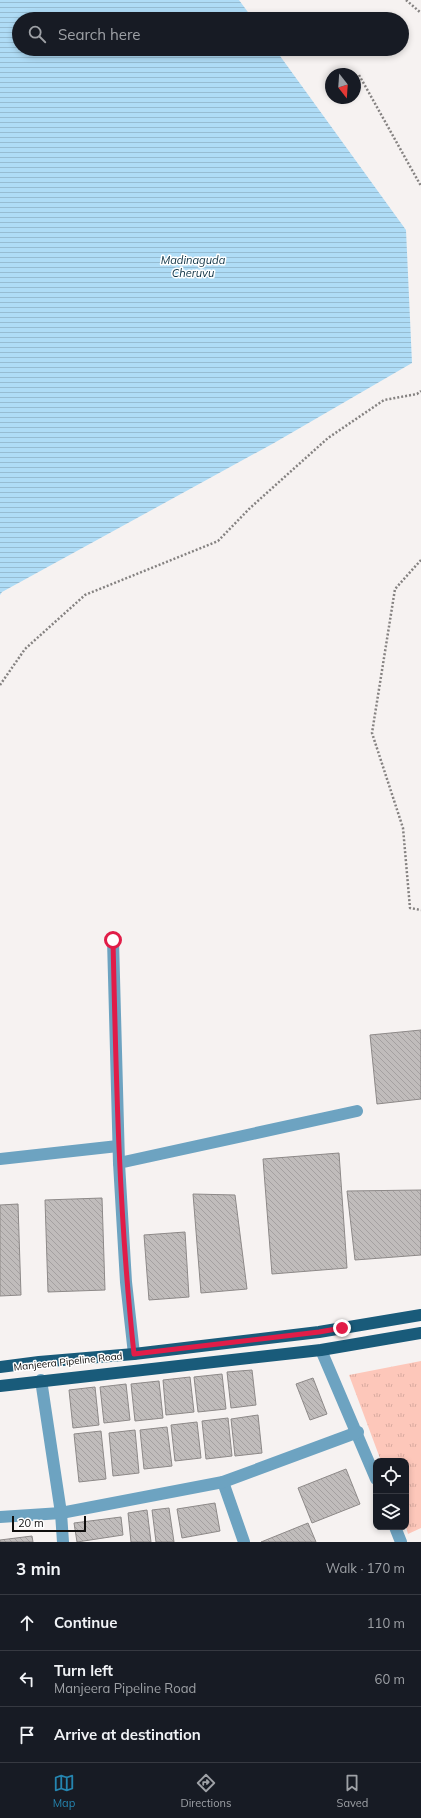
<!DOCTYPE html>
<meta charset="utf-8">
<style>
body{margin:0;font-family:Mulish,sans-serif;background:#242831;color:#f1f3f6}
.controls{position:absolute;right:12px;bottom:12px;display:grid;overflow:hidden;border-radius:8px;box-shadow:0 2px 6px #0003}
.controls button{width:36px;height:36px;display:grid;place-items:center;padding:0;border:0;border-bottom:1px solid #363941;background:#171b24;color:#f1f3f6;font:20px sans-serif}
.compass{position:absolute;left:325px;top:68px;width:36px;height:36px;border-radius:50%;background:#171b24;box-shadow:0 2px 6px #0003;rotate:163deg}
.scale{position:absolute;left:12px;bottom:10px;width:74px;box-sizing:border-box;padding-left:4px;border:2px solid #100f0e;border-top:0;font-size:11px;line-height:14px;white-space:nowrap;color:#100f0e;-webkit-text-stroke:3px #fff;paint-order:stroke}
.stop{position:absolute;width:12px;height:12px;margin:-9px;border:3px solid #e11d48;border-radius:50%;background:#fff}
.stop.end{background:#e11d48;border-color:#fff;box-shadow:0 1px 4px #0008}
.list{margin:0;padding:0;list-style:none}
h2{display:flex;justify-content:space-between;align-items:center;height:52px;margin:0;padding:0 16px;font-size:17px}
h2 small{font-size:13px;font-weight:400;color:#9ea1a6}
.list li{display:grid;grid-template-columns:26px 1fr auto;gap:12px;align-items:center;box-sizing:border-box;height:56px;padding:0 16px;border-top:1px solid #363941}
.list b{display:block;font-size:15px;white-space:nowrap}
.list p{margin:0;font-size:13px;white-space:nowrap;color:#9ea1a6}
.list em{font-size:13px;font-style:normal;color:#9ea1a6}
.icon{flex:none;width:22px;height:22px;fill:none;stroke:currentColor;stroke-width:2;stroke-linecap:round;stroke-linejoin:round}
.map{position:relative;flex:none;width:421px;height:1542px;overflow:hidden}
.search{position:absolute;background:#171b24;box-shadow:0 2px 6px #0003;left:12px;right:12px;top:12px;height:44px;display:flex;align-items:center;gap:10px;box-sizing:border-box;padding:0 14px;border-radius:22px;color:#9ea1a6;font-size:15px}
.sheet{height:220px;background:#171b24}
nav{display:flex;justify-content:space-around;align-items:center;box-sizing:border-box;height:56px;border-top:1px solid #363941;background:#171b24;font-size:11px;color:#9ea1a6}
nav a{display:grid;justify-items:center;gap:2px}
nav .on{color:#2585b0}
.map>svg:first-child{display:block}
</style>
<div class="map">
<svg width="421" height="1542" viewBox="0 0 421 1542">
<defs>
<pattern id="grass-tufts" width="24" height="20" patternUnits="userSpaceOnUse"><rect width="24" height="20" fill="#fdc7ba"/><path d="M3 7l-1-3M5 7V3M7 7l1-3M15 17l-1-3M17 17v-4M19 17l1-3" fill="none" stroke="#d8aa9f"/></pattern>
<pattern id="water-rules" width="6" height="5" patternUnits="userSpaceOnUse"><rect width="6" height="5" fill="#afdcf6"/><path d="M0 2.5h6" fill="none" stroke="#96bcd2"/></pattern>
<pattern id="building-back-hatch" width="6" height="6" patternUnits="userSpaceOnUse"><rect width="6" height="6" fill="#c0bcbb"/><path d="M-1 5l2 2M0 0l6 6M5-1l2 2" fill="none" stroke="#a4a0a0"/></pattern>
</defs>
<rect width="100%" height="100%" fill="#f6f2f1"/>
<path fill="url(#grass-tufts)" d="M421,1361V1528L408,1534L406,1527V1461H381L349,1375Z"/>
<path fill="url(#water-rules)" d="M0,0H239L253,19H19V49H275L406,230L412,363L274,443L2,592L0,595Z"/>
<g fill="url(#building-back-hatch)" stroke="#8d8988">
<path d="M421,1030V1099L377,1104L370,1035Z"/>
<path d="M339,1153L347,1268L272,1274L263,1159Z"/>
<path d="M421,1190V1255L355,1260L347,1191Z"/>
<path d="M193,1194L235,1195L247,1289L201,1293Z"/>
<path d="M102,1198L105,1290L48,1292L45,1200Z"/>
<path d="M18,1204L21,1295L0,1296V1205Z"/>
<path d="M185,1232L189,1297L149,1300L144,1235Z"/>
<path d="M252,1370L256,1405L231,1408L227,1372Z"/>
<path d="M222,1374L226,1409L198,1412L194,1377Z"/>
<path d="M190,1377L194,1412L166,1415L163,1380Z"/>
<path d="M313,1378L327,1414L310,1420L296,1384Z"/>
<path d="M159,1381L163,1418L135,1421L131,1384Z"/>
<path d="M126,1384L130,1420L104,1423L100,1387Z"/>
<path d="M95,1387L99,1425L73,1428L69,1390Z"/>
<path d="M258,1415L262,1453L235,1456L231,1419Z"/>
<path d="M228,1418L232,1456L206,1459L202,1421Z"/>
<path d="M197,1422L201,1458L175,1461L171,1425Z"/>
<path d="M167,1427L172,1466L144,1469L140,1430Z"/>
<path d="M135,1430L139,1473L113,1476L109,1433Z"/>
<path d="M101,1431L106,1479L79,1482L74,1434Z"/>
<path d="M346,1469L360,1504L312,1523L298,1488Z"/>
<path d="M215,1503L220,1531L182,1538L177,1509Z"/>
<path d="M169,1508L174,1542H156L152,1510Z"/>
<path d="M147,1510L151,1542H131L128,1513Z"/>
<path d="M121,1517L123,1535L77,1542L74,1523Z"/>
<path d="M308,1523L316,1542H261Z"/>
<path d="M32,1536L33,1542H0V1540Z"/>
</g>
<g fill="none" stroke-linecap="round" stroke-linejoin="round">
<g stroke="#858281" stroke-width="2.5" stroke-dasharray="2 2" stroke-linecap="butt">
<path d="M406,0L421,13"/>
<path d="M359,75L421,186"/>
<path d="M421,560L395,589L372,733L403,828L410,908L421,910"/>
<path d="M0,685L25,649L85,595L218,541L250,508L328,438L384,400L417,394L421,391"/>
</g>
<g stroke="#6da3c1" stroke-width="12">
<path d="M113,940L119,1163"/>
<path d="M0,1159L118,1146"/>
<path d="M321,1350L376,1479"/>
<path d="M134,1354L126,1282L119,1163L357,1111"/>
<path d="M41,1380L61,1513L63,1542"/>
<path d="M223,1482L244,1542"/>
<path d="M0,1517L61,1513L223,1482L358,1432"/>
<path d="M395,1527L401,1542"/>
</g>
<g stroke="#195b7a" stroke-width="12">
<path d="M0,1367L39,1362L134,1354L319,1332L421,1315"/>
<path d="M0,1386L321,1350L421,1333"/>
</g>
</g>
<g fill="none" stroke-linecap="round" stroke-linejoin="round">
<path stroke="#e11d48" stroke-width="5" d="M113,940C116,1078 119,1216 134,1354L319,1332L342,1328"/>
</g>
<g text-anchor="middle" stroke-width="3" stroke-linejoin="round" paint-order="stroke">
<g font-size="10" fill="#100f0e" stroke="#fff">
<text transform="translate(68 1361) rotate(-6)" y="4">Manjeera Pipeline Road</text>
</g>
<g font-size="11" font-style="italic" fill="#0c3042" stroke="#fff">
<text x="193" y="264">Madinaguda<tspan x="193" dy="13">Cheruvu</tspan></text>
</g>
</g>
</svg>
<div class="controls">
<button><svg class="icon" aria-label="locate" viewBox="0 0 24 24"><circle cx="12" cy="12" r="6"/><path d="M12 2v4M12 18v4M2 12h4M18 12h4"/></svg></button>
<button><svg class="icon" aria-label="layers" viewBox="0 0 24 24"><path d="M12 4l9 5-9 5-9-5zM3 14l9 5 9-5"/></svg></button>
</div>
<svg class="compass" viewBox="-18 -18 36 36"><path d="M0-13l5 13h-10z" fill="#e53935"/><path d="M0 13l5-13h-10z" fill="#9ea1a6"/></svg>
<div class="scale">20 m</div>
<div class="stop" style="left:113px;top:940px"></div>
<div class="stop end" style="left:342px;top:1328px"></div>
<div class="search"><svg class="icon" aria-label="search" viewBox="0 0 24 24"><circle cx="10" cy="10" r="6"/><path d="M15 15l6 6"/></svg>Search here</div>
</div>
<section class="sheet">
<h2>3 min<small>Walk · 170 m</small></h2>
<ul class="list">
<li><svg class="icon" aria-label="ahead" viewBox="0 0 24 24"><path d="M12 20V5M6 11l6-6 6 6"/></svg><div><b>Continue</b></div><em>110 m</em></li>
<li><svg class="icon" aria-label="left" viewBox="0 0 24 24"><path d="M17 20v-9H6M10 6l-5 5 5 5"/></svg><div><b>Turn left</b><p>Manjeera Pipeline Road</p></div><em>60 m</em></li>
<li><svg class="icon" aria-label="arrive" viewBox="0 0 24 24"><path d="M6 21V4h12l-3 4 3 4H6"/></svg><div><b>Arrive at destination</b></div></li>
</ul>
</section>
<nav>
<a class="on"><svg class="icon" aria-label="map" viewBox="0 0 24 24"><path d="M3 6l6-2 6 2 6-2v14l-6 2-6-2-6 2zM9 4v14M15 6v14"/></svg>Map</a>
<a><svg class="icon" aria-label="directions" viewBox="0 0 24 24"><path d="M12 3l9 9-9 9-9-9zM9 14v-3h6M13 9l2 2-2 2"/></svg>Directions</a>
<a><svg class="icon" aria-label="saved" viewBox="0 0 24 24"><path d="M7 4h10v16l-5-4-5 4z"/></svg>Saved</a>
</nav>
